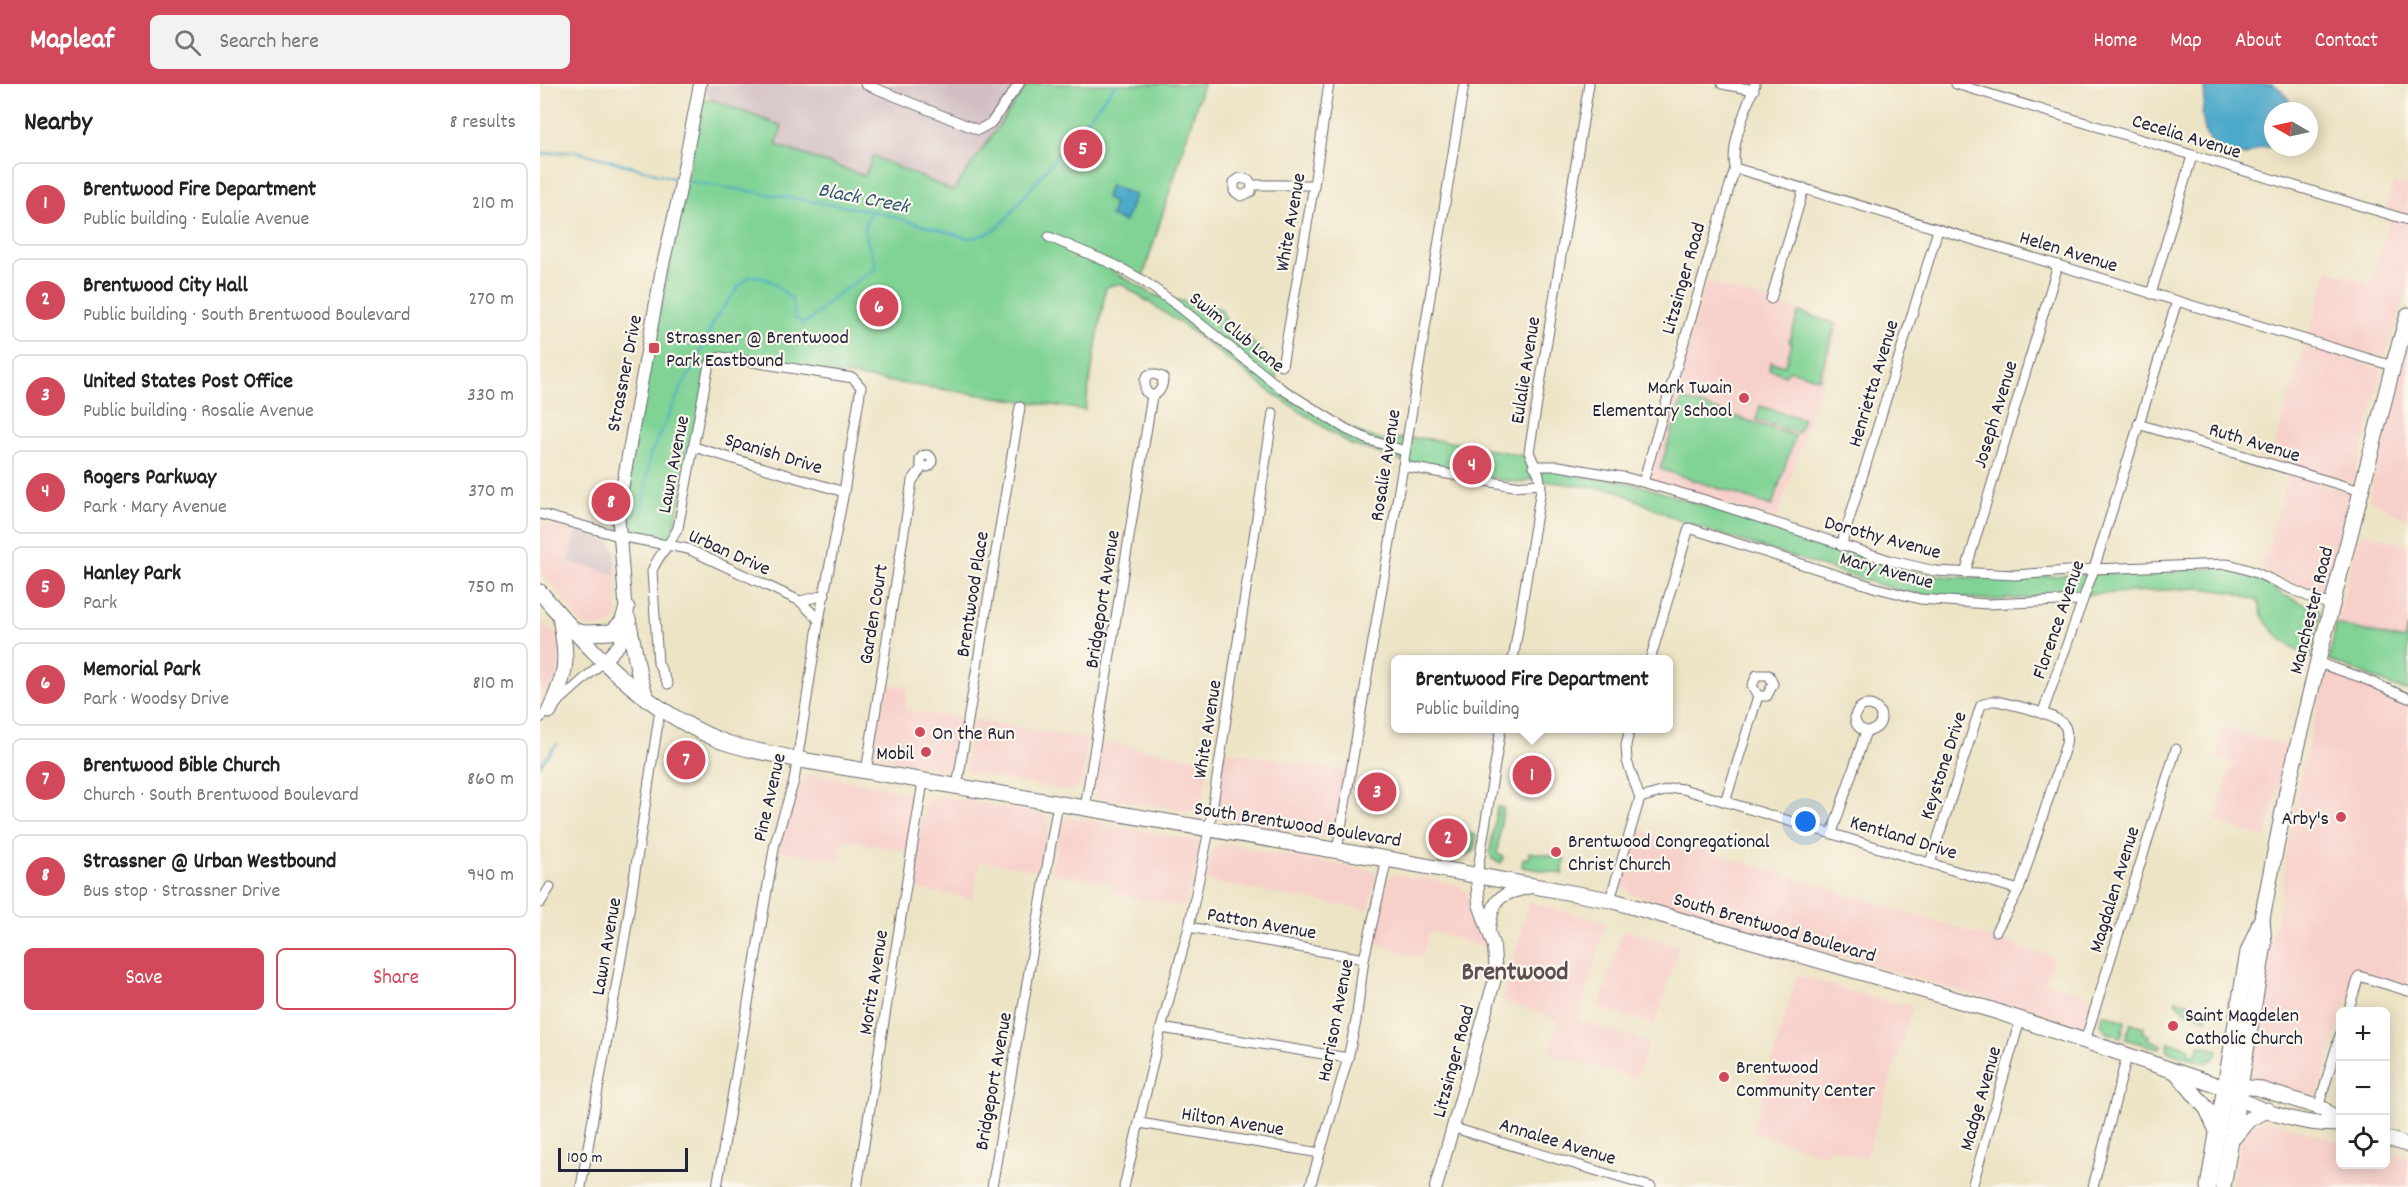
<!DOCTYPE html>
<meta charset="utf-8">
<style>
body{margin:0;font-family:Dekko,sans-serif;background:#f2f2f2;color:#222}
.controls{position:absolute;right:18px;bottom:18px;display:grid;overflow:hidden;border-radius:9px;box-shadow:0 3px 15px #0003}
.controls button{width:54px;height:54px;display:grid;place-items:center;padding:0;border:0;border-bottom:2px solid #e0e0e0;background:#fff;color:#222;font:30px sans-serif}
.compass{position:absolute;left:1724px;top:18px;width:54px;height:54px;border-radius:50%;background:#fff;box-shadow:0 3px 15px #0003;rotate:279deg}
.scale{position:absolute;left:18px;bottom:15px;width:130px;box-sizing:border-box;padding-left:6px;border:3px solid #22223b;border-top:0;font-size:16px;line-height:21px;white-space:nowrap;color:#22223b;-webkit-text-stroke:4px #fbf7ec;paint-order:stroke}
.you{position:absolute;left:1266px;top:738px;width:21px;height:21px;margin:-15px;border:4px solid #fff;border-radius:50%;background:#1a73e8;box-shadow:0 0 0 9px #1a73e833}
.badge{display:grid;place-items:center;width:39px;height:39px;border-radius:50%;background:#d1495b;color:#fff;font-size:20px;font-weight:700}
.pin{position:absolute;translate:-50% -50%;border:3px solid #fff;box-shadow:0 2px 6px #0006}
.popup{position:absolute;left:851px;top:571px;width:282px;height:78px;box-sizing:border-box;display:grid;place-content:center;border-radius:9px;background:#fff;filter:drop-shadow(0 2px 4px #0005);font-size:20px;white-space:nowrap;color:#767676}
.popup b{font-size:22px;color:#222}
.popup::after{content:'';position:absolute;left:50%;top:100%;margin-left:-12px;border:12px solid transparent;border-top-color:#fff}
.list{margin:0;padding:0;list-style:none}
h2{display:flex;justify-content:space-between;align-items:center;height:78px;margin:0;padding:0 24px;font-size:26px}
h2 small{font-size:20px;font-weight:400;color:#767676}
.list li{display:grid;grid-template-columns:39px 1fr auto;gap:18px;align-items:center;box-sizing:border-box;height:84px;margin:0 12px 12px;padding:0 12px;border:2px solid #e0e0e0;border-radius:9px}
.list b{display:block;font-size:22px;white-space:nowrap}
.list p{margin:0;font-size:20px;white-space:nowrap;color:#767676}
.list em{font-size:20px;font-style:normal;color:#767676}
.actions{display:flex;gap:12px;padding:18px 24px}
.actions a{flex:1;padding:14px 0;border:2px solid #d1495b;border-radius:9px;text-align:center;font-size:21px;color:#d1495b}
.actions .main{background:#d1495b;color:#fff}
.icon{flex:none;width:33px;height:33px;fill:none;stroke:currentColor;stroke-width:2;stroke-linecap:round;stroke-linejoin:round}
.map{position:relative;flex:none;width:1868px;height:1103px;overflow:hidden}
header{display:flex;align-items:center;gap:36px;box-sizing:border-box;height:84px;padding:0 30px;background:#d1495b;color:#fff}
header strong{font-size:28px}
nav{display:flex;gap:33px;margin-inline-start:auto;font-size:21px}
.search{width:420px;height:54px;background:#f2f2f2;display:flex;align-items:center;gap:15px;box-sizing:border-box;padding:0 21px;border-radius:9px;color:#767676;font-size:22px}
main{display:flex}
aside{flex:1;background:#fff}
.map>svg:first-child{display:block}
</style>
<header>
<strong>Mapleaf</strong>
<div class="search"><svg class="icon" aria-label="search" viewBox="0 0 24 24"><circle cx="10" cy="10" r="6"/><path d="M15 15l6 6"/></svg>Search here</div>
<nav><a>Home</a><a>Map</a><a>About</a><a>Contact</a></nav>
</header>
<main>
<aside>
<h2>Nearby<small>8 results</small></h2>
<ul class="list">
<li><span class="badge">1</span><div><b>Brentwood Fire Department</b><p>Public building · Eulalie Avenue</p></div><em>210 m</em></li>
<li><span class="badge">2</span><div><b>Brentwood City Hall</b><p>Public building · South Brentwood Boulevard</p></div><em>270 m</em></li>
<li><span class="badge">3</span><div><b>United States Post Office</b><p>Public building · Rosalie Avenue</p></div><em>330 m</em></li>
<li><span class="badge">4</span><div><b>Rogers Parkway</b><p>Park · Mary Avenue</p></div><em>370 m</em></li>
<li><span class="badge">5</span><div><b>Hanley Park</b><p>Park</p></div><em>750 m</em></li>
<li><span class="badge">6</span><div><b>Memorial Park</b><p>Park · Woodsy Drive</p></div><em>810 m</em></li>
<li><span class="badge">7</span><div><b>Brentwood Bible Church</b><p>Church · South Brentwood Boulevard</p></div><em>860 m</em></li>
<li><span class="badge">8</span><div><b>Strassner @ Urban Westbound</b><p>Bus stop · Strassner Drive</p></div><em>940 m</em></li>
</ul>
<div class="actions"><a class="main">Save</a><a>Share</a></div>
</aside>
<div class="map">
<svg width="1868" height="1103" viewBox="0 0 1868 1103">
<rect width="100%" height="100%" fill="#fbf7ec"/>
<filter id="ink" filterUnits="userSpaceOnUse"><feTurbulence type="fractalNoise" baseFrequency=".0167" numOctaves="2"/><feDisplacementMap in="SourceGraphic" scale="12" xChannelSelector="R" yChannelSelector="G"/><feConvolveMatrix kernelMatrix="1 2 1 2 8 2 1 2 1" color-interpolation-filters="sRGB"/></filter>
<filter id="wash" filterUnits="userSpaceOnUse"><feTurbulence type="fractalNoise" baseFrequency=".008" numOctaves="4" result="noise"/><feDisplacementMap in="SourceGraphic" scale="24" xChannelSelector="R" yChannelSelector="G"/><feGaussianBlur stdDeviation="1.35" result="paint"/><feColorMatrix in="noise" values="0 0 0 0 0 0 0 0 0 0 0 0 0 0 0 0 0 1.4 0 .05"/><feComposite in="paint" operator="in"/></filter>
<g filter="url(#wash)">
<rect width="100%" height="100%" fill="#ede4c6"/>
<g fill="#f7d0ca">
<path d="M1868,90V131L1845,124L1853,99L1864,102Z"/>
<path d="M1850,135L1868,141V204L1846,271L1841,273L1768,251L1788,186L1830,200Z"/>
<path d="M1167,198L1301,239L1237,436L1114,397L1109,393Z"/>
<path d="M1765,262L1838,284L1842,287L1814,397L1811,399L1730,375Z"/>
<path d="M1868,262V436L1829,415Z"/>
<path d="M1749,390L1806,408L1810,412L1786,506L1783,509L1765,506L1721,486Z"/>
<path d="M0,440L36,447L29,478L76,490L77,524L76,533L69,541L53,544L43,541L0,487Z"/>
<path d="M1825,448L1868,462V542L1864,556L1796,540L1819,452Z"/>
<path d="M0,535L16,553L20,563L16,597L0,610Z"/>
<path d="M1786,588H1792L1868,619V902L1822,887L1817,888L1804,927L1800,928V939L1778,1010L1775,1013L1724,998L1714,991L1710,983L1728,869L1740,821L1746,771L1761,690Z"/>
<path d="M343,599L368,603L365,626L423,634L415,680L412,685L403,686L335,673L333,671Z"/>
<path d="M433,636L549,655L541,698L538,704L528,707L430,689L425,682Z"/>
<path d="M1683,643L1748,662L1726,754L1674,738L1692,679L1675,674Z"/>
<path d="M560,657L670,677L661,722L656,727H647L561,713L556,710L553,701Z"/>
<path d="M683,666L806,687L795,746L792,751L782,754L682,735L679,732L675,722Z"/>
<path d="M274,690L374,709L375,716L368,767L305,756L300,777L239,767L245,740L263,697L270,691Z"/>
<path d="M391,712H401L505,731L509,741L501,787L440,777L433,815L370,804L385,720Z"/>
<path d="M526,734H535L658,757L660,768L645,823L572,809L573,799L511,789L520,742Z"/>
<path d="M1099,746L1513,873L1506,898L1554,914L1546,935L1543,938L1535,941L1091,810L1085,804L1083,796Z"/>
<path d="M678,760H683L832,787L835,790L836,795L828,826L665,797L672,767Z"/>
<path d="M853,790L918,801L922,804L926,808L944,863L890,847L881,874L834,859L846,797Z"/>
<path d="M989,818L1066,839L1039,936L1109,959L1097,995L1009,969L1018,936L962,916Z"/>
<path d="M1083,845L1139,862L1115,941L1059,924Z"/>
<path d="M1257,891L1334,914L1373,922L1326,1075L1289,1064L1286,1071L1212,1048Z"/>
<path d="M1724,1035L1800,1058V1080H1846V1068L1868,1074V1103H1692L1703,1047Z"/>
</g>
<g fill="#d2bec2">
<path d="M160,0H488L413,107L334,72L326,92L236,61L242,42L170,15Z"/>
<path d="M36,447L72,458L75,469L76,490L28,478Z"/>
</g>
<g fill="#80d395" stroke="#517a68" stroke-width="1.5">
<path d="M488,0H663L602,196L570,180L569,185L616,212L681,225L686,236L736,279L737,299C772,320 807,349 848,358C868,345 957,367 983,372L989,385L1027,386L1102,402L1357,484L1408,493L1472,494L1676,484L1697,487L1721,496L1745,512L1778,525L1780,530L1770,573C1751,564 1732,550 1722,531C1720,526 1721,522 1718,517L1696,509L1660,504L1454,516L1390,512L1357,506L1145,439L1075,406L989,395L983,399L894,385L858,376L833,367L811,361L735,311L639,238L580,199L566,203L545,326L181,273L174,274L130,461L79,452L78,427L163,17L170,15L242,42L236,61L325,92L333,72L413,107Z"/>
<path d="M1259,228L1296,240L1279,295L1250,286L1245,291L1229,285L1231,278L1245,282L1252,259L1249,258Z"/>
<path d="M1142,315L1255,352L1232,422L1120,385Z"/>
<path d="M1220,322L1263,335L1258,349L1216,336Z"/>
<path d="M1796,540L1864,556L1868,542V606L1858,604L1789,576Z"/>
<path d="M957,723L963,724L957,769L963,773L961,779L952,775L950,768Z"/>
<path d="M922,748L936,751L934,767L922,773L911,771L913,759H920Z"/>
<path d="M989,768L1024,774L1023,790L982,783L983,774L988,775Z"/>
<path d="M1636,915L1670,927L1667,935L1647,928L1636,919Z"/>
<path d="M1563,930L1585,937L1581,953L1567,949L1561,940Z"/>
<path d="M1591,939L1604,943L1602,949L1609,951L1608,955L1622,961L1620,965L1585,955Z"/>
<path d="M1629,958L1650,964L1649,969L1656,971L1660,961L1678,966C1677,974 1672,977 1664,979L1627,967Z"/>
</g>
<g fill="#4ba9ca" stroke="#366682" stroke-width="1.5">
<path d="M1666,0H1733C1742,6 1753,16 1750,27H1733V62L1720,64L1705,72L1680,67L1666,51L1662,31Z"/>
<path d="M570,101L595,111L585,138L570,132L574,120L566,113Z"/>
</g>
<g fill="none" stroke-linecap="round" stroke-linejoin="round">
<g stroke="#4ba9ca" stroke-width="2">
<path d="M0,70L35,67L137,95"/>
<path d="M146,97L332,127L428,154C440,153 450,150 460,142L576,0"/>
<path d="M102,428L110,371L142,302L154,283L175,235L199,202L209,193L215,192L229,196L252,215L255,234L263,239L270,236L295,212L335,185L336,181C331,162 316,145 332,127"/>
<path d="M0,681L17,660"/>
</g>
</g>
</g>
<g filter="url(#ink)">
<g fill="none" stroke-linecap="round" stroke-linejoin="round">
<g stroke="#69666c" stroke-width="11">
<g id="minor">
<path d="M325,0L438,46L451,39L479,0"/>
<path d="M1182,0L1214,6"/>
<path d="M1416,0L1868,136"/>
<path d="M1195,84L1853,282"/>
<path d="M712,101L709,96L700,94L694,98V107L701,112L711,108L712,101H774"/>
<path d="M509,153L575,181L602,196L637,221L742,305L806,345L829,356L865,367"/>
<path d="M1611,210L1652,72"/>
<path d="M1231,215L1264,104"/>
<path d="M742,282L774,101L789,0"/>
<path d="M1598,340L1821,407"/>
<path d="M154,363L304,408"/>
<circle cx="386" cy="377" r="6"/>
<path d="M863,382L974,402L1001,400"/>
<path d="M994,382H1019L1088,394L1165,416L1352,477L1395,487L1475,491L1554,485L1686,480C1724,487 1755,511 1792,521"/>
<path d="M1103,398L1195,84C1190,59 1207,24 1215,0"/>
<path d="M0,430L79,452L148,465L260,517L279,536"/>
<path d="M1301,462L1398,146"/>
<path d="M1425,489L1518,181"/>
<path d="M260,517L285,511"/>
<path d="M973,576L1001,405L999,391L989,368L1049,0"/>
<path d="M1110,576L1149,444L1337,504L1380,515L1448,520L1542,516"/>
<path d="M1778,579L1820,593L1868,614"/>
<path d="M128,600L118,579L112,487C117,473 131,459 138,444L168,285L172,276L181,273L313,294L321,303L304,408L279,536L254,697L235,759L177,1103"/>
<circle cx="1328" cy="634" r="13"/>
<path d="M1502,630L1554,485L1637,217"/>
<path d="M0,634L63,578"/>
<path d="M326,688L372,397L383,382"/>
<path d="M417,703L480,323"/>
<path d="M1100,714L1135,704L1143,705L1479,806"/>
<path d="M1185,718L1218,612H1227L1233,600L1229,591H1217L1212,602L1218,612"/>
<path d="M545,724L612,312L605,307V296L608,291L613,290L623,293C623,302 621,309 612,312"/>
<path d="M1292,749L1326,647"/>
<path d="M797,767L863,382L924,0"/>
<path d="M1390,779L1441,621L1451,617H1457C1472,621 1516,629 1524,641C1528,646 1527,654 1526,660L1479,806L1456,847"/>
<path d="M937,791L961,644"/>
<path d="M1070,816L1100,714L1087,677L1086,661L1090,644"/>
<path d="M0,819L10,803"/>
<path d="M649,843L824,875"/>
<path d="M1808,928L1819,892L1868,907"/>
<path d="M621,944L808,974"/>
<path d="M1545,957L1636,665"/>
<path d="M1778,1024L1800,951"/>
<path d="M600,1039L780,1069"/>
<path d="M914,1044L1111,1103"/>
<path d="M41,1103L86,846L120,626"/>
<path d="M317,1103L383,698"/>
<path d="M452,1103L518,719"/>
<path d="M584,1103L621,944L649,843L669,746L733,329"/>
<path d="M770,1103L808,974L816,937L824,875L847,775"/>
<path d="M1432,1103L1480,936"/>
<path d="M1553,1103L1587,972"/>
</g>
</g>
<g stroke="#69666c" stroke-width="14">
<g id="tertiary">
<path d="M63,578L79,561L87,542L78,427L122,185L138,115L160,0"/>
<path d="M949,844C954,811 960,811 991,803"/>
<path d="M896,1103L956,891L954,863L939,820L937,791"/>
</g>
</g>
<g stroke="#69666c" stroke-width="16">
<g id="secondary">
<path d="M1701,1003L1717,1004L1784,1025L1800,1040"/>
<path d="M1699,1014C1725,1030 1770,1042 1800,1040"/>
<path d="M1846,1054L1868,1061"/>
</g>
</g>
<g stroke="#69666c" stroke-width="17">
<g id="primary">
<path d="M0,508C52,569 104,625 179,656C203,666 231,669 255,675L847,775L1070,816L1452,926L1685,1004L1699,1014"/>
<path d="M88,535L100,595L107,616"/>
<path d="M32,546L44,549L72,548L82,538L87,524"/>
<path d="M9,627C29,585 27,577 20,532"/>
<path d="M1637,989L1667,1025L1677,1047"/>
<path d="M1694,1053L1708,1036L1727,1026"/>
<path d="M1668,1103L1708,868L1722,834L1748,702L1782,560L1853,282L1868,231"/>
<path d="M1683,1103L1724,861L1722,834"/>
</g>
</g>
<use href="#minor" stroke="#fff" stroke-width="9"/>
<use href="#tertiary" stroke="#fff" stroke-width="12"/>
<use href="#secondary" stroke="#fff" stroke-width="14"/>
<use href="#primary" stroke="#fff" stroke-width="15"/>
</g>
</g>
<g fill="#d1495b" stroke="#fbf7ec" stroke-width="2">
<rect x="108" y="258" width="12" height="12" rx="3"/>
<circle cx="1204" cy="314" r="6"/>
<circle cx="380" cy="648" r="6"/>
<circle cx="386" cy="668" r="6"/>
<circle cx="1801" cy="733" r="6"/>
<circle cx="1016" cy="768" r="6"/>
<circle cx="1633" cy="942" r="6"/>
<circle cx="1184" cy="993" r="6"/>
</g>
<g text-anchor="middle" stroke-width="4.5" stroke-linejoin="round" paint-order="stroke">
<g font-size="20" fill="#22223b" stroke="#fbf7ec">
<text transform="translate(1647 51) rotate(17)" y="7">Cecelia Avenue</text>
<text transform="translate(749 138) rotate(-80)" y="7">White Avenue</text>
<text transform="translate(1529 166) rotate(17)" y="7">Helen Avenue</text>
<text transform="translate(1142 194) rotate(-74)" y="7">Litzsinger Road</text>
<text transform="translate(698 247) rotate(39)" y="7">Swim Club Lane</text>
<text transform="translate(984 286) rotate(-81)" y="7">Eulalie Avenue</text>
<text transform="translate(83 289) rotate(-79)" y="7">Strassner Drive</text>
<text transform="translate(1332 299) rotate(-73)" y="7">Henrietta Avenue</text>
<text transform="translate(1454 330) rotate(-73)" y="7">Joseph Avenue</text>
<text transform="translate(1715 357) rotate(17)" y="7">Ruth Avenue</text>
<text transform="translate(234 368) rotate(17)" y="7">Spanish Drive</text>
<text transform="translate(132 380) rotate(-79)" y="7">Lawn Avenue</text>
<text transform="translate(844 381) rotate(-81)" y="7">Rosalie Avenue</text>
<text transform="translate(1343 452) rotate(15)" y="7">Dorothy Avenue</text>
<text transform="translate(190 467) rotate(24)" y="7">Urban Drive</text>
<text transform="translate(1347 485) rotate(15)" y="7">Mary Avenue</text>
<text transform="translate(431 510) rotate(-81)" y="7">Brentwood Place</text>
<text transform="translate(561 515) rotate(-81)" y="7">Bridgeport Avenue</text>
<text transform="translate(1770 526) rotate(-76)" y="7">Manchester Road</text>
<text transform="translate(332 530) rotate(-81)" y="7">Garden Court</text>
<text transform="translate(1517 535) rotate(-71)" y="7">Florence Avenue</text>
<text transform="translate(666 645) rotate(-81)" y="7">White Avenue</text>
<text transform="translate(1402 681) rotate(-72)" y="7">Keystone Drive</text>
<text transform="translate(228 713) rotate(-77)" y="7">Pine Avenue</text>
<text transform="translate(758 739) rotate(9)" y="7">South Brentwood Boulevard</text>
<text transform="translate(1364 752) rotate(17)" y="7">Kentland Drive</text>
<text transform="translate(1573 805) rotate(-73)" y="7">Magdalen Avenue</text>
<text transform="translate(722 838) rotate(10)" y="7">Patton Avenue</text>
<text transform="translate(1235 842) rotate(16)" y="7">South Brentwood Boulevard</text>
<text transform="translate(65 862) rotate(-80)" y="7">Lawn Avenue</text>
<text transform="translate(332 898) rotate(-81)" y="7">Moritz Avenue</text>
<text transform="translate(794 936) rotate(-79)" y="7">Harrison Avenue</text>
<text transform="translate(912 977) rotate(-75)" y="7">Litzsinger Road</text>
<text transform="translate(452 997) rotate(-80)" y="7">Bridgeport Avenue</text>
<text transform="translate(1439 1014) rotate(-74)" y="7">Madge Avenue</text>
<text transform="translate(693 1036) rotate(9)" y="7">Hilton Avenue</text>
<text transform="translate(1018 1056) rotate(17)" y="7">Annalee Avenue</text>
</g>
<g font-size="20" fill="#22223b" stroke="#fbf7ec" text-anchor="start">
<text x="126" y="259">Strassner @ Brentwood<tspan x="126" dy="23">Park Eastbound</tspan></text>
<text x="1192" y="309" text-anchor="end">Mark Twain<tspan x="1192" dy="23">Elementary School</tspan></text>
<text x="392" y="655">On the Run</text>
<text x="374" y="675" text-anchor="end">Mobil</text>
<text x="1789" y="740" text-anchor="end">Arby's</text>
<text x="1028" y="763">Brentwood Congregational<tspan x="1028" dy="23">Christ Church</tspan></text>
<text x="1645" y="937">Saint Magdelen<tspan x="1645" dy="23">Catholic Church</tspan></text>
<text x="1196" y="989">Brentwood<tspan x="1196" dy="23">Community Center</tspan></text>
</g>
<g font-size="21" font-style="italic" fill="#325874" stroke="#fbf7ec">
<text transform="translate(324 113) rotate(11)" y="7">Black Creek</text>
</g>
<g font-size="26" font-weight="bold" fill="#5d4e52" stroke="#fbf7ec">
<text x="975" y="895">Brentwood</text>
</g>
</g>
</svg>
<div class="controls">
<button>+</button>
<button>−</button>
<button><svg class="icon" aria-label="locate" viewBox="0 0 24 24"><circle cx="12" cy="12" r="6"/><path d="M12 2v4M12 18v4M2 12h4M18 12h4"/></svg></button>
</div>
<svg class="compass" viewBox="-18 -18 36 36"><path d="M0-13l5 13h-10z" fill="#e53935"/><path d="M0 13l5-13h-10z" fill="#767676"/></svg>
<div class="scale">100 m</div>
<div class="you"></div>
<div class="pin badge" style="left:992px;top:691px">1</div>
<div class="popup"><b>Brentwood Fire Department</b>Public building</div>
<div class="pin badge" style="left:908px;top:754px">2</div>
<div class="pin badge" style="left:837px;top:708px">3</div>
<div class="pin badge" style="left:932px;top:381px">4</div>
<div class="pin badge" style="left:543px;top:65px">5</div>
<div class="pin badge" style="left:339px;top:223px">6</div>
<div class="pin badge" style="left:146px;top:676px">7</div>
<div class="pin badge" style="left:71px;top:418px">8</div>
</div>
</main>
